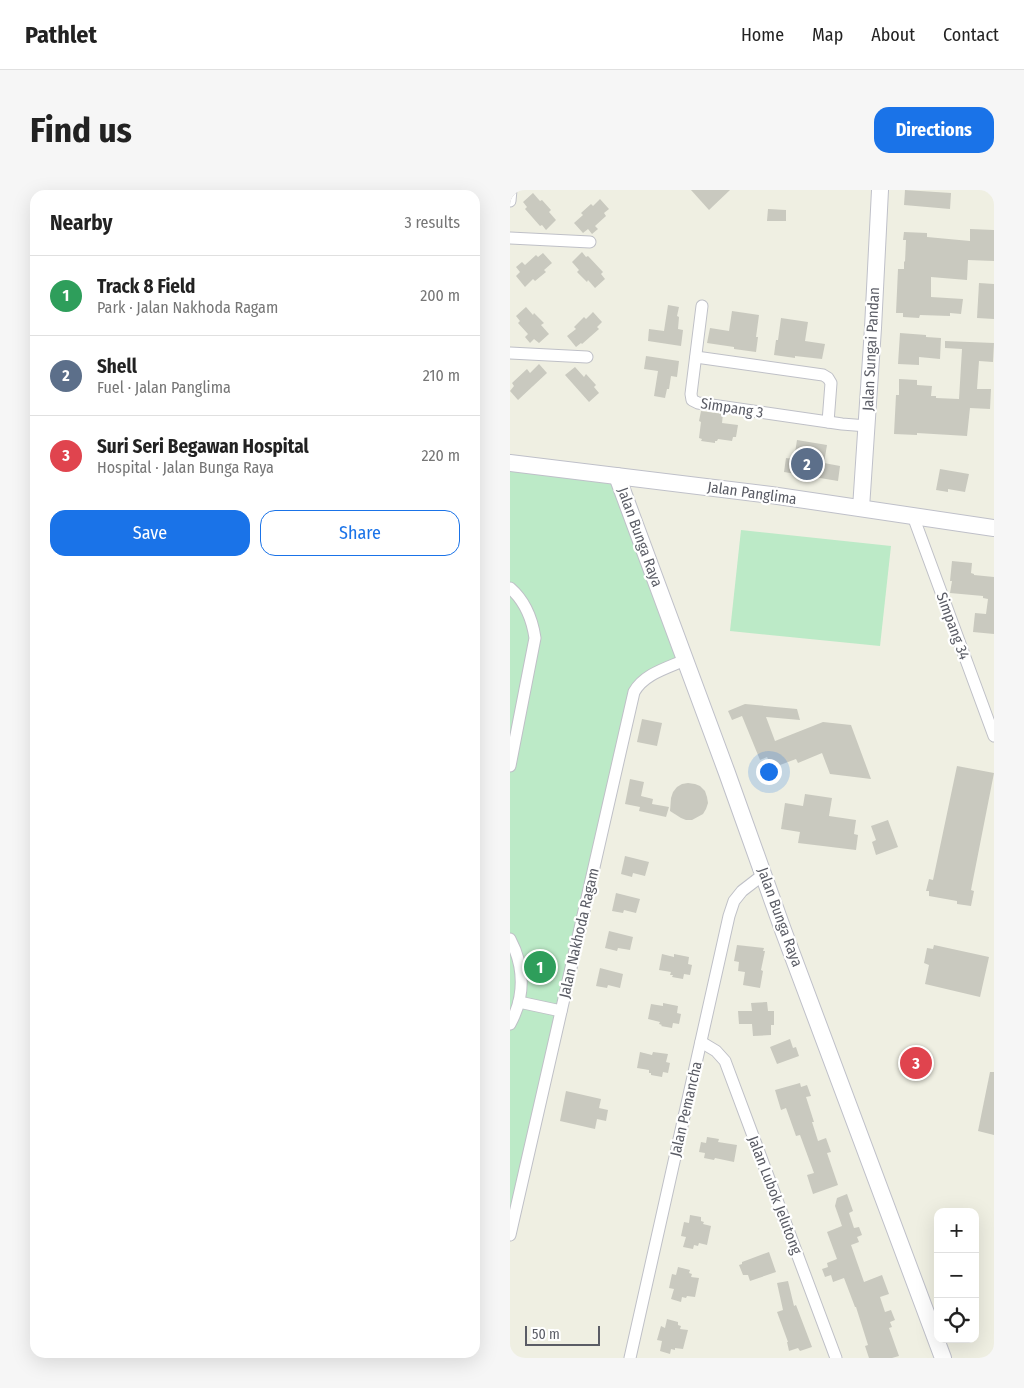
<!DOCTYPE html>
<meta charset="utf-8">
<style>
body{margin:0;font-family:"Fira Sans Condensed",sans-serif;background:#f6f6f6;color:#222}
.controls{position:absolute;right:15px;bottom:15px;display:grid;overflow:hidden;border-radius:10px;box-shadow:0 5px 20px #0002}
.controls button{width:45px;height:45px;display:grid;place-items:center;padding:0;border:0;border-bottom:1px solid #e0e0e0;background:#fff;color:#222;font:25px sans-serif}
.scale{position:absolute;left:15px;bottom:12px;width:75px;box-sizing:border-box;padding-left:5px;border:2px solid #5a5c65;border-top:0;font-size:14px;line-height:18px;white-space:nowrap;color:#5a5c65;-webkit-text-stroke:4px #fff;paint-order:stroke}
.you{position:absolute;left:258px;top:581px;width:18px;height:18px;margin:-12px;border:4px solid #fff;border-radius:50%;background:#1a73e8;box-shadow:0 0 0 8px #1a73e833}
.badge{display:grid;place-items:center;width:32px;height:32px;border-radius:50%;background:#1a73e8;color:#fff;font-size:16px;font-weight:700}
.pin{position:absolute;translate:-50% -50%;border:2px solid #fff;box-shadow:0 1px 5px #0006}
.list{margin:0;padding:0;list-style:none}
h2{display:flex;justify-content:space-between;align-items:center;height:65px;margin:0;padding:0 20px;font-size:21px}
h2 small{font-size:16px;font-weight:400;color:#767676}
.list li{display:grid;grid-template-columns:32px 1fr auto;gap:15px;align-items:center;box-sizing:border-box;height:80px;padding:0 20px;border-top:1px solid #e0e0e0}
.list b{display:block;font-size:19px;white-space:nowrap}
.list p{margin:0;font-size:16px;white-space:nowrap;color:#767676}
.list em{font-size:16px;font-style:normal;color:#767676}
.actions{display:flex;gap:10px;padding:15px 20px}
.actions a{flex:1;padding:11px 0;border:1px solid #1a73e8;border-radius:15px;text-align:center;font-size:18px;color:#1a73e8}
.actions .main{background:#1a73e8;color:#fff}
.icon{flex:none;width:28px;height:28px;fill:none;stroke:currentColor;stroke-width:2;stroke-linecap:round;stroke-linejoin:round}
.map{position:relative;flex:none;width:484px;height:1168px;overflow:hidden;border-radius:15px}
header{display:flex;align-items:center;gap:30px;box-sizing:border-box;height:70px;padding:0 25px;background:#fff;border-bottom:1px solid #e0e0e0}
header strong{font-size:24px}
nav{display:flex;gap:28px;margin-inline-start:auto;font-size:18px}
.intro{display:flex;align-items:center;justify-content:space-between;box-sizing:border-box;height:120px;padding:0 30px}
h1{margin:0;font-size:35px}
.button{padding:12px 22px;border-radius:15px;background:#1a73e8;color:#fff;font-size:18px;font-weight:700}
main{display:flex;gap:30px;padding:0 30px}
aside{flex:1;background:#fff;border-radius:15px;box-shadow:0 5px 20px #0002}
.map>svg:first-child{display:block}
</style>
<header>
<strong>Pathlet</strong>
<nav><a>Home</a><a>Map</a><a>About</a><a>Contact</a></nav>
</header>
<div class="intro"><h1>Find us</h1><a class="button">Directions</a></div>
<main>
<aside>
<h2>Nearby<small>3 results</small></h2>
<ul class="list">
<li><span class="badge" style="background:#2e9e5b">1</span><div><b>Track 8 Field</b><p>Park · Jalan Nakhoda Ragam</p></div><em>200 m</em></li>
<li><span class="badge" style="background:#5c6f8a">2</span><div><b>Shell</b><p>Fuel · Jalan Panglima</p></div><em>210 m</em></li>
<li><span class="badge" style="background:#e0444e">3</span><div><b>Suri Seri Begawan Hospital</b><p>Hospital · Jalan Bunga Raya</p></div><em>220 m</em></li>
</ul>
<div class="actions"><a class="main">Save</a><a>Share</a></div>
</aside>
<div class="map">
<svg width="484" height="1168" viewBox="0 0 484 1168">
<rect width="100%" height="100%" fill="#efefe2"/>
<g fill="#bceac7">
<path d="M0,273L107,286L175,470L131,492L0,1043Z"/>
<path d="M231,340L381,356L370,456L220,441Z"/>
</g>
<g fill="#c9c9bf">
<path d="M181,0H220L199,20Z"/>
<path d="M395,0L441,3L440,19L394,15Z"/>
<path d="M23,3L30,11L32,10L41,20L39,22L46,30L36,40L32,35L30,36L15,19L17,17L13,12Z"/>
<path d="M90,9L99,19L94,23L96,26L85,36L88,39L82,44L78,39L73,43L64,33L73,25L71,23L81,14L83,16Z"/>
<path d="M258,19L276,20V31H257Z"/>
<path d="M460,39L484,40V71L458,70L457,90L421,87V107L453,109L451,124L440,123V126L410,125L409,128L393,127V123H386L388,79H394V71L395,72L396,50H393L394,42L417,43V47L460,51Z"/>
<path d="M72,62L76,67L78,66L93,82L91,84L95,89L85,98L78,90L77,92L67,82L69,80L62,72Z"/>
<path d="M33,63L42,73L34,80L36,82L25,91L23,89L15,97L6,86L10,82L6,77L12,72L15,75L26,65L28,67Z"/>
<path d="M469,93L484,94V129L467,128Z"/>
<path d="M158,115L169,117L167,126L169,127L168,139L173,140L171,156L138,151L139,139L154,141Z"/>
<path d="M16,117L23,125L24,123L34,133L31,135L39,144L29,153L24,149L20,153L15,147L18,144L8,133L10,131L6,126Z"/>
<path d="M222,121L249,125L246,147H248L246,162L224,159V157L197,153L200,138L219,141Z"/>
<path d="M83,122L92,132L87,137L89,139L72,154L71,153L66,157L57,146L66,139L64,137L74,127L76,129Z"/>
<path d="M271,128L298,132L295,151L315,154L312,169L285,166V168L264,165L266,150H268Z"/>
<path d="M390,143L416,145V147L431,148L430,169L409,167V175L388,174Z"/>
<path d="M435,151L484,153L483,172L469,171L467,199H481L480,219L460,218L457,246L407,243V245L384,244L386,205H389V189L407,190V195L422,196L421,206H426V208L449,209L452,159L435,158Z"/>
<path d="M136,166L169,171L167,187L161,186L159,199H157L155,208L144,206L148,181L134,179Z"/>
<path d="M29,174L37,183L8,210L0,201L4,196L2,193L17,179L20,183Z"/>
<path d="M65,177L74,187L76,184L86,195L84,197L89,203L79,212L55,185Z"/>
<path d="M191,221L213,224L212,233L228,235L226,247H223L222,251L208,249L207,251H205V253L191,251L192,249L189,248L191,232L189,231Z"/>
<path d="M287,250L317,255L314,273L330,276L328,291L274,282L276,268L284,269Z"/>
<path d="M430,279L459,284L455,302L438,299V302L426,300Z"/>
<path d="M442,371L462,373L461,383L464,384V385L484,387V444L463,442L465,423L476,424L478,409L473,408V406L440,403L442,391H440Z"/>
<path d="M235,514L287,519L290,530L256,527L265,551L313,532L341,535L361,589L320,584L312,563L288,573L286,569L262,578L257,567L250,570L232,526L222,530L218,521Z"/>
<path d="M132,529L152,533L147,556L127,552Z"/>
<path d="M447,576L484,583L461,700L464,701L461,716L447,714V711L419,706V701H416L419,689L423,690Z"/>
<path d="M120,589L134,592L131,606L143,609L142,614L159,617L156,627L129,621L130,617L115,614Z"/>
<path d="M178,593L185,594L190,596L195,601L197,607L198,613L196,619L193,624L182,630H176L171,628L160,621L161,608L163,602L167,597L172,594Z"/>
<path d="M295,604L322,608L319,626L346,630L344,644L348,645L346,660L288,653L290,642L271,639L275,613L293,616Z"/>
<path d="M378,630L388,657L366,665L362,652L366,650L361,636Z"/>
<path d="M115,666L139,672L135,686L123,683L122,687L111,684Z"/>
<path d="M106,703L130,709L126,723L114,720L113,723L102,721Z"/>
<path d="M99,741L123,747L120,760L108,758L107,761L95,758Z"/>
<path d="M227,755L254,758L253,761H255L251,780L253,781L250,798L233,795L235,782L228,781L229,772L224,771Z"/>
<path d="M424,755L479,767L470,807L415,794L419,775L414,773L417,758L423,759Z"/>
<path d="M152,764L164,767V764L179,767L178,774L182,775L180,785L174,784L173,789L162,787L163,785H160L161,782L149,780Z"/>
<path d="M90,778L113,784L110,798L98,795L97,798L86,796Z"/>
<path d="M257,812L258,821H264V835H261V845L243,846L242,834H229L228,821H242L241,813Z"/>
<path d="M153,813L168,816L167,823L171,824L169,834L163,833L162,838L151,836L152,835L149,834L150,832L138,829L141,814L153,816Z"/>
<path d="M280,849L283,858L286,857L289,866L267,874L260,857Z"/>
<path d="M130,862L142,865L143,862L158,864L156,872L160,873L158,883L153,882L152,887L141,885V883H139V880L127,878Z"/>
<path d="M480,882H484V945L468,941Z"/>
<path d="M290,893L291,897L297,895L301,906L296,907L304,932H302L308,951L316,948L321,962L317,963L328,995L303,1004L297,985L304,983L290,945L286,946L276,918L271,920L265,900Z"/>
<path d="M56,901L91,909L89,918L98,920L96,931L87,929L85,939L50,931Z"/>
<path d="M197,947L209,949L208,952L227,955L224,972L205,968L204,970L194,968L195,963L189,962L191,952L196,953Z"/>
<path d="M337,1004L343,1021L339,1023L344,1038L349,1037L352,1045L347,1047L349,1052L341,1055L354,1092L372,1085L379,1104L370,1107L375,1122L381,1120L385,1130L380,1132L382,1137L379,1138L389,1166L382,1168H359L355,1156L358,1155L346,1117H345L334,1088L323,1092L321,1085L315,1087L312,1079L318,1077L317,1073L327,1069L317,1042L332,1036L325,1016L327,1008Z"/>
<path d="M180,1025L191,1027V1031L194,1032L193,1034L201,1036L197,1055L189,1053L188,1056L184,1055L183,1059L173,1057L176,1047L171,1046L174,1032L179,1033Z"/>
<path d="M259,1062L266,1082L240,1091L238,1085H233L229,1075L232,1074V1072Z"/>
<path d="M168,1077L180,1080L179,1083L182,1084L181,1087L189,1088L185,1107L177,1106L176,1108L172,1107L171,1112L161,1109L164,1099L159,1098L162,1084L166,1085Z"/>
<path d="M278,1091L284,1116L286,1115L302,1157L290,1161L288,1158L279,1161L277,1152H278L267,1122L273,1120L267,1093Z"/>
<path d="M157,1129L168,1132V1135L171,1136L170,1139L178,1140L173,1159L165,1158V1160L161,1159L160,1164L150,1161L152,1151L147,1150L151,1136L155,1138Z"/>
</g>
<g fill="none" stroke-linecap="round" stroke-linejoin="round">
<g stroke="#bfc0c7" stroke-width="13">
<g id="street">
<path d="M0,11L1,0"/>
<path d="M0,48L80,52"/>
<path d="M192,116L181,204L182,210L188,213L332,234L357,236"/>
<path d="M0,163L77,167"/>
<path d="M186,167L313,185L318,188L321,193L318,232"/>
<path d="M403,326L484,546"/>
<path d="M0,398C15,411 22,428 25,448L0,576"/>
<path d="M0,749C15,777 15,807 0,834"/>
<path d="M9,812L51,821"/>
<path d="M191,852L206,861L215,871L326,1168"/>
<path d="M0,1045L124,502C134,484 157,478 175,470"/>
<path d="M120,1168L219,726L224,711L232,701L254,684"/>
</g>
</g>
<g stroke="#bfc0c9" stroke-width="18">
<g id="secondary">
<path d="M0,273L261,305L484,338"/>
<path d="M107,286L217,583L273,740L433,1168"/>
<path d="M351,318L363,138L370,0"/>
</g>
</g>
<use href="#street" stroke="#fff" stroke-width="11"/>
<use href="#secondary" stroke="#fff" stroke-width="16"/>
</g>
<g text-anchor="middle" stroke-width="4.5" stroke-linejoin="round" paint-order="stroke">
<g font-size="15" fill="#5a5c65" stroke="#fff">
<text transform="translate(361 159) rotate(-87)" y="5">Jalan Sungai Pandan</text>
<text transform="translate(222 218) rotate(9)" y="5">Simpang 3</text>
<text transform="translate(242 303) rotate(8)" y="5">Jalan Panglima</text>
<text transform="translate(130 347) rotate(70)" y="5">Jalan Bunga Raya</text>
<text transform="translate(443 436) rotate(70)" y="5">Simpang 34</text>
<text transform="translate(270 727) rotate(70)" y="5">Jalan Bunga Raya</text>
<text transform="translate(69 743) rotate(-77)" y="5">Jalan Nakhoda Ragam</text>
<text transform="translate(176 919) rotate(-77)" y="5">Jalan Pemancha</text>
<text transform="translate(265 1005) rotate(69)" y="5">Jalan Lubok Jelutong</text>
</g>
</g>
</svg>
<div class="controls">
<button>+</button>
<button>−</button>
<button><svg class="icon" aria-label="locate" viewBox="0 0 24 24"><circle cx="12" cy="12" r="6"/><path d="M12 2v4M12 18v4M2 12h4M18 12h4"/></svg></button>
</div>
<div class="scale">50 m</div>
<div class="you"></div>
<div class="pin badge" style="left:30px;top:777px;background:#2e9e5b">1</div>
<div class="pin badge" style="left:297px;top:274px;background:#5c6f8a">2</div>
<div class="pin badge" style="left:406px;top:873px;background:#e0444e">3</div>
</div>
</main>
